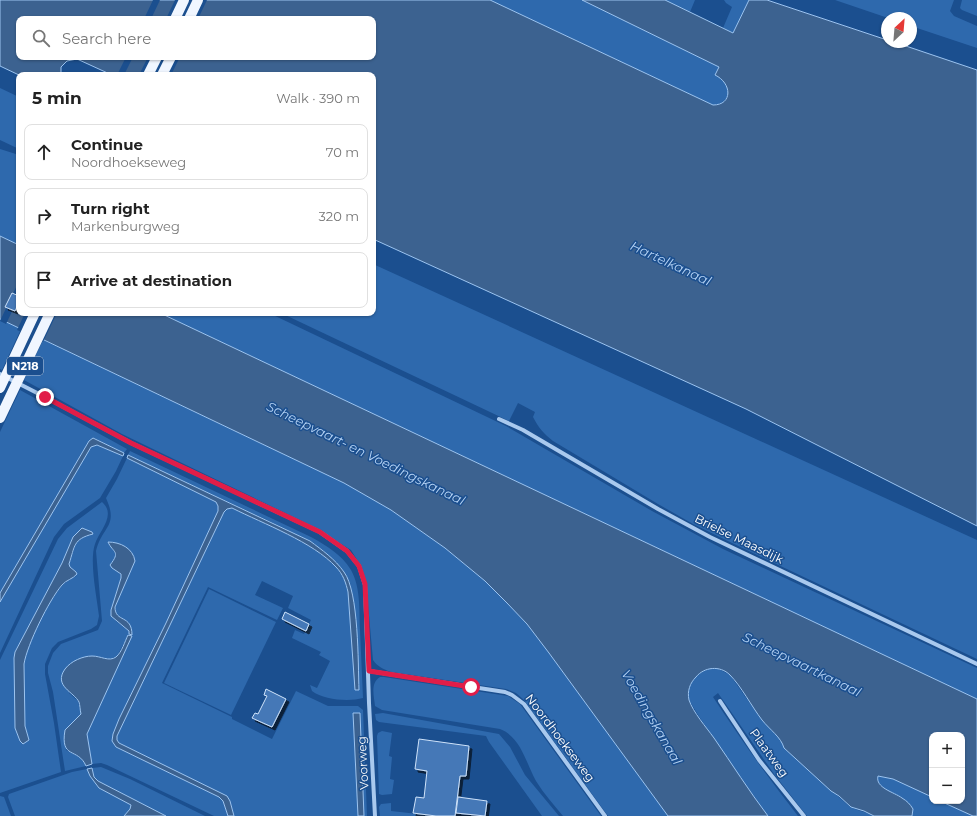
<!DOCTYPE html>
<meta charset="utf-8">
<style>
body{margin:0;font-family:Montserrat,sans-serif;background:#f6f6f6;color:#222}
.controls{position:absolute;right:12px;bottom:12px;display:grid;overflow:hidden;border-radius:8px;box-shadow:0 1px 3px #0004}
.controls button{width:36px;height:36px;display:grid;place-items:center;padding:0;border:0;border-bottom:1px solid #e0e0e0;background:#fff;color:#222;font:20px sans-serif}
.compass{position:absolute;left:881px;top:12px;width:36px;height:36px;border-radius:50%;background:#fff;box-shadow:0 1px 3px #0004;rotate:26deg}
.stop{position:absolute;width:12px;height:12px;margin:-9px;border:3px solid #e11d48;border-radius:50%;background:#fff}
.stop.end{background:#e11d48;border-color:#fff;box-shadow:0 1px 4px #0008}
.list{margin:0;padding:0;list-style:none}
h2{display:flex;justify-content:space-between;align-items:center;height:52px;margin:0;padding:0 16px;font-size:17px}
h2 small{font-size:13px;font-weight:400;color:#767676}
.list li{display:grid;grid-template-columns:26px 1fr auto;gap:12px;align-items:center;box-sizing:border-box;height:56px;margin:0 8px 8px;padding:0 8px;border:1px solid #e0e0e0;border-radius:8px}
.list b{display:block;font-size:15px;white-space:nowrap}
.list p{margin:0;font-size:13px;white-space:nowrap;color:#767676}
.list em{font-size:13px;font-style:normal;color:#767676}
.icon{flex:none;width:22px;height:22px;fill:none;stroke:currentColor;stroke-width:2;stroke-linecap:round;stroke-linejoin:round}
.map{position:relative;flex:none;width:977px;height:816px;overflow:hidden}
.search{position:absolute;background:#fff;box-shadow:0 1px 3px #0004;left:16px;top:16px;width:360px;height:44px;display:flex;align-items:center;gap:10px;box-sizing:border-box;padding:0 14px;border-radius:8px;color:#767676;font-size:15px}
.panel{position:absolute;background:#fff;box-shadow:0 1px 3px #0004;left:16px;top:72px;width:360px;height:244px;border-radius:8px}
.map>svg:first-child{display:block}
</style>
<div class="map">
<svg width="977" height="816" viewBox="0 0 977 816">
<defs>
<filter id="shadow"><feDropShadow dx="3" dy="3" stdDeviation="0" flood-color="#0009"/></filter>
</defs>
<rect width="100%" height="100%" fill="#1b4f8f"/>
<g fill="#2e69ad" fill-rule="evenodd">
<path d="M490,0H582L719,67C720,70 720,73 721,76C723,80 726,83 728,88C730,98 722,105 713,105Z"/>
<path d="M665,0H695L690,12Z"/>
<path d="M724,0H749L733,33L723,28L732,7L726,3Z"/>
<path d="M835,0H954L950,11L954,16L977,26V48L911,26V18H888Z"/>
<path d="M962,0H977V16L962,10L960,8Z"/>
<path d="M0,88L19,97V149L0,140Z"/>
<path d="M0,149L19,155V245L0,236Z"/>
<path d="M373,264L977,540V659L732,543L693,524L658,504L553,441C544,434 538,427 533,417L535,412L518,403L509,421L281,313H373Z"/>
<path d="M160,313H269L506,426L652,511L723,549L977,668V699Z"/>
<path d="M0,319L21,329L2,370L0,369Z"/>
<path d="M43,340L344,483L391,510L445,548L485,581L507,603L527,624L549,653L668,816H608L524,700L516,693L506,689L391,672C383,669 378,667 373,660L366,582L359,563L351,550L310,525L122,434L24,380Z"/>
<path d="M20,390L127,449L124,453L94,438L89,441L0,593V432Z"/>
<path d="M93,445H97L123,456L116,471L100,498L64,524L54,537L0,653V602L90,447Z"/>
<path d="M130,451L311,537C327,546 341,554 351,570C361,588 359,611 360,630C361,653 362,675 363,698C349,702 324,700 312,691L310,685L317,688L330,661L319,655L321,652L292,638L295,630L304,634L311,620L288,608L293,596L262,581L255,595L283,608L277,620L208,587L162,683L232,717V719L272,739L296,691L328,706H358L363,710L367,816H364L360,713H353L358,816H234L230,801L119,743L117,740V736L224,512L227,509L232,508C264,524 313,542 336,567C343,574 346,583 348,592L359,690L355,620L353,596L350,583L325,552L310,541L269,521L128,455Z"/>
<path d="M127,458L216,502L218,506V511L166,623L119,719L112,741L116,747L219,797L223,801L228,816H214L107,765L101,763L92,764L87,734L132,635C132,614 115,623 115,607L135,561L109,545C118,551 115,558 112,568C117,571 121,572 121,578L111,610L116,621L129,631V634L117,656L111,659L92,656L69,693L78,701L81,714L65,730L66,750L83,759L86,766L65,771L53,692L48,673V666L53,653L61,644L98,630L102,621L96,551C102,526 119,527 106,498L117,479Z"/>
<path d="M102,502C117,515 99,531 95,544C89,561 97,598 99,616L97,625L91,629L58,642L52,648L45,664V674L54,723L61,772L0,793V660L58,539L67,528ZM93,534L82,537L77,541L69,564L70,567L76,572V576C71,579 65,582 61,587C47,605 27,642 24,664L25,726L29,740L23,744L20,741L15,728L14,658L15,652L62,563L73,537Z"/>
<path d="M209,589L276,622L231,715L164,683Z"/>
<path d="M709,668L719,669L730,675L761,719L782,741L784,748L831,791C839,796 843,801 849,806C853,809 868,813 874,816H807L774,774L718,693L713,697C740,738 768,778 798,816H768L735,770L698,715L689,700L688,690L693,680L700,672Z"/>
<path d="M380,677H384L508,696L520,704L601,816H563C554,805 544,794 536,781C526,763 521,737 500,729L382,710L375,706C374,696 370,683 380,677Z"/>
<path d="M383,713L499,734L510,747L525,775L559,816H542L489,742L486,736L379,722L376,720L375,714Z"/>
<path d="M382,731L392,733L389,756L392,757L390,779L394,780L392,794L382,795L379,794L377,736L378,733Z"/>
<path d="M101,767L130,779L205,816H166L98,781L94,777L92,768Z"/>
<path d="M87,769L90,776L130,803L131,805L130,809L124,816H15L8,797L9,794L72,772Z"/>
<path d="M878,776L893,779L932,797V801H940L973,816H912L913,809C909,805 906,801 902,798C894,792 875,789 878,776Z"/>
<path d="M0,796L4,797L11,816H0Z"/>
<path d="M391,803V811L436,816H380L379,807L381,804Z"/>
</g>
<g fill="#3c6290" stroke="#9cc4f0" fill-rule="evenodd">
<path d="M0,0H490L713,105C733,105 732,83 715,75L719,67L582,0H665L733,33L749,0H767L887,40V42H894L977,70V526L746,409L373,239V75H112L77,59L67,61L61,67V75H19L0,66ZM19,19H373V57H19Z"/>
<path d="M0,236L19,245V313H160L977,699V816H973L940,801H962V735H932V797L893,779L878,776C875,788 894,792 902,798C907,801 910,804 913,809L912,816H874L864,811L851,807L839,796L831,791L784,748C781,737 770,730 762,720C752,707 741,686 730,675C720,665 704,667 696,677C690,683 687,691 689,700C693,712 706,727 714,738C732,764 749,791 768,816H668L549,653L527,624L507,603L485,581L445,548L391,510L344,483L0,319Z"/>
<path d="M93,438L124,453L123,456L97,445L91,447L0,602V593L89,441Z"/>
<path d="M128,455L310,541C322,550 335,559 344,572C359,592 358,663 359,690H355L348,592C346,583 343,574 336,567C313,542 264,524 232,508L227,509L224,512L117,736V740L119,743L227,796L230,801L234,816H228L223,801L219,797L116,747L112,741L113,734L119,719L166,623L218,511V506L216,502L127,458Z"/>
<path d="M82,528L92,532L93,534C73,539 75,546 69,564L70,567L76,572L77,574C73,579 66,580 62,585C49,600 27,645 24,664L25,726L29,740L23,744L20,741L15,728L14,658L15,652L62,563L73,537Z"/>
<path d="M108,542C120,542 133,548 135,561L115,607C115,623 132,614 132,635L129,634V631L111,616V610L121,578V574L112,568L110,565C121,551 113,553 108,542Z"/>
<path d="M128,635L132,636L87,734L92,764L86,766C78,747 60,760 65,730L81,714C80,710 80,705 79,702C74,692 53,686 65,669C71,661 83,656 92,656C101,656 109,662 116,657C122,652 125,641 128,635Z"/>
<path d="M353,713H360L364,816H358Z"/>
<path d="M92,768L94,777L98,781L166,816H124L130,809L131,805L99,788L90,776L87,769Z"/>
</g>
<g fill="#1b4f8f">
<path d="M153,0H160L151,19H144Z"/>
<path d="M175,0H207L198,19H166Z"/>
<path d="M126,57H133L124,75H117Z"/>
<path d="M148,57H180L171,75H139Z"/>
<path d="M19,281V297L6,324L0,321Z"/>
<path d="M25,313H57L43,342L17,330Z"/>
</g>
<g fill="#4478b7" stroke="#cfe3fa" filter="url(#shadow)">
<path d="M12,293L19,296V303L15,311L5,307Z"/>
<path d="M285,612L309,624L306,631L282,619Z"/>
<path d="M266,689L286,699L272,727L252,718L255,713L258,714L267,696L264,695Z"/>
<path d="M419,739L469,746L466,776H460L455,816H436L413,813L416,797L424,798L427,771L415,769Z"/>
<path d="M458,797L487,801L485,816L456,813Z"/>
</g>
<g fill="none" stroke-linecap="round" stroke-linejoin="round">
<g stroke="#a9c9ee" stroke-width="4">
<path d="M0,374L45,397L131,443L320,532L347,551L359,566L365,585L369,703L375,816"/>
<path d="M499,419L523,430L658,509L710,537L977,664"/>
<path d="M369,671L505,692L512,695L524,704L605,816"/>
<path d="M720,701L759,760L804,816"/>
</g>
<g stroke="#f0f6ff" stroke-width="10">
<path d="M175,19L184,0"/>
<path d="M189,19L198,0"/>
<path d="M148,75L157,57"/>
<path d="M162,75L171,57"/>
</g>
<g stroke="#f0f6ff" stroke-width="10">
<path d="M0,388L35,313"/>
<path d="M0,418L50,313"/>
</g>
</g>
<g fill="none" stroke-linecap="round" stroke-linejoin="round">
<path stroke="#e11d48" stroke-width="5" d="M45,397L131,443L320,532L347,551L359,566L365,584L369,671L471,687"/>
</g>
<g text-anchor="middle" stroke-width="3" stroke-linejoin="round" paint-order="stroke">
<rect fill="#1b4f8f" stroke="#bbcadd" stroke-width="1" x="7" y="357" width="36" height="18" rx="3"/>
<g font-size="11" font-weight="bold" fill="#fff">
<text x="25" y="370">N218</text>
</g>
<g font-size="12" fill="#fff" stroke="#1b4f8f">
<text transform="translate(739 539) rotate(26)" y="4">Brielse Maasdijk</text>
<text transform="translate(560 738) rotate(53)" y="4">Noordhoekseweg</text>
<text transform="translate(769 753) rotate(54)" y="4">Plaatweg</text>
<text transform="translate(363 763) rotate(-93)" y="4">Voorweg</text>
</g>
<g font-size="13" font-style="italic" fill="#b5d3f5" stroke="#1b4f8f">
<text transform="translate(671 263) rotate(25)" y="5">Hartelkanaal</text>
<text transform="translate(366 453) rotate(26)" y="5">Scheepvaart- en Voedingskanaal</text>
<text transform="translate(802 664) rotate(26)" y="5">Scheepvaartkanaal</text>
<text transform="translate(652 717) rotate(60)" y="5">Voedingskanaal</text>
</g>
</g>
</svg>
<div class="controls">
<button>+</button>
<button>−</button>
</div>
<svg class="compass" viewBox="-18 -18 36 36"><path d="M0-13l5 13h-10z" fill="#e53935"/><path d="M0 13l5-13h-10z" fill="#767676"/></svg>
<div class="stop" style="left:471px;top:687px"></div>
<div class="stop end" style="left:45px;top:397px"></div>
<div class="search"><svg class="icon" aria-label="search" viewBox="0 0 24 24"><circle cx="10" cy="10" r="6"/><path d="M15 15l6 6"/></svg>Search here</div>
<section class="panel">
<h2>5 min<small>Walk · 390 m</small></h2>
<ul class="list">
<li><svg class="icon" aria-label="ahead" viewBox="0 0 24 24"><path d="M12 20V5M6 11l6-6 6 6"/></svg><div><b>Continue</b><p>Noordhoekseweg</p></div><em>70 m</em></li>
<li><svg class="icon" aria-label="right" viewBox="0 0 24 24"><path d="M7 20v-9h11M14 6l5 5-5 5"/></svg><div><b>Turn right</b><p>Markenburgweg</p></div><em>320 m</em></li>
<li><svg class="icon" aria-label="arrive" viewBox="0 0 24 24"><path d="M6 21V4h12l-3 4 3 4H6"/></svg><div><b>Arrive at destination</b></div></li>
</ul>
</section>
</div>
